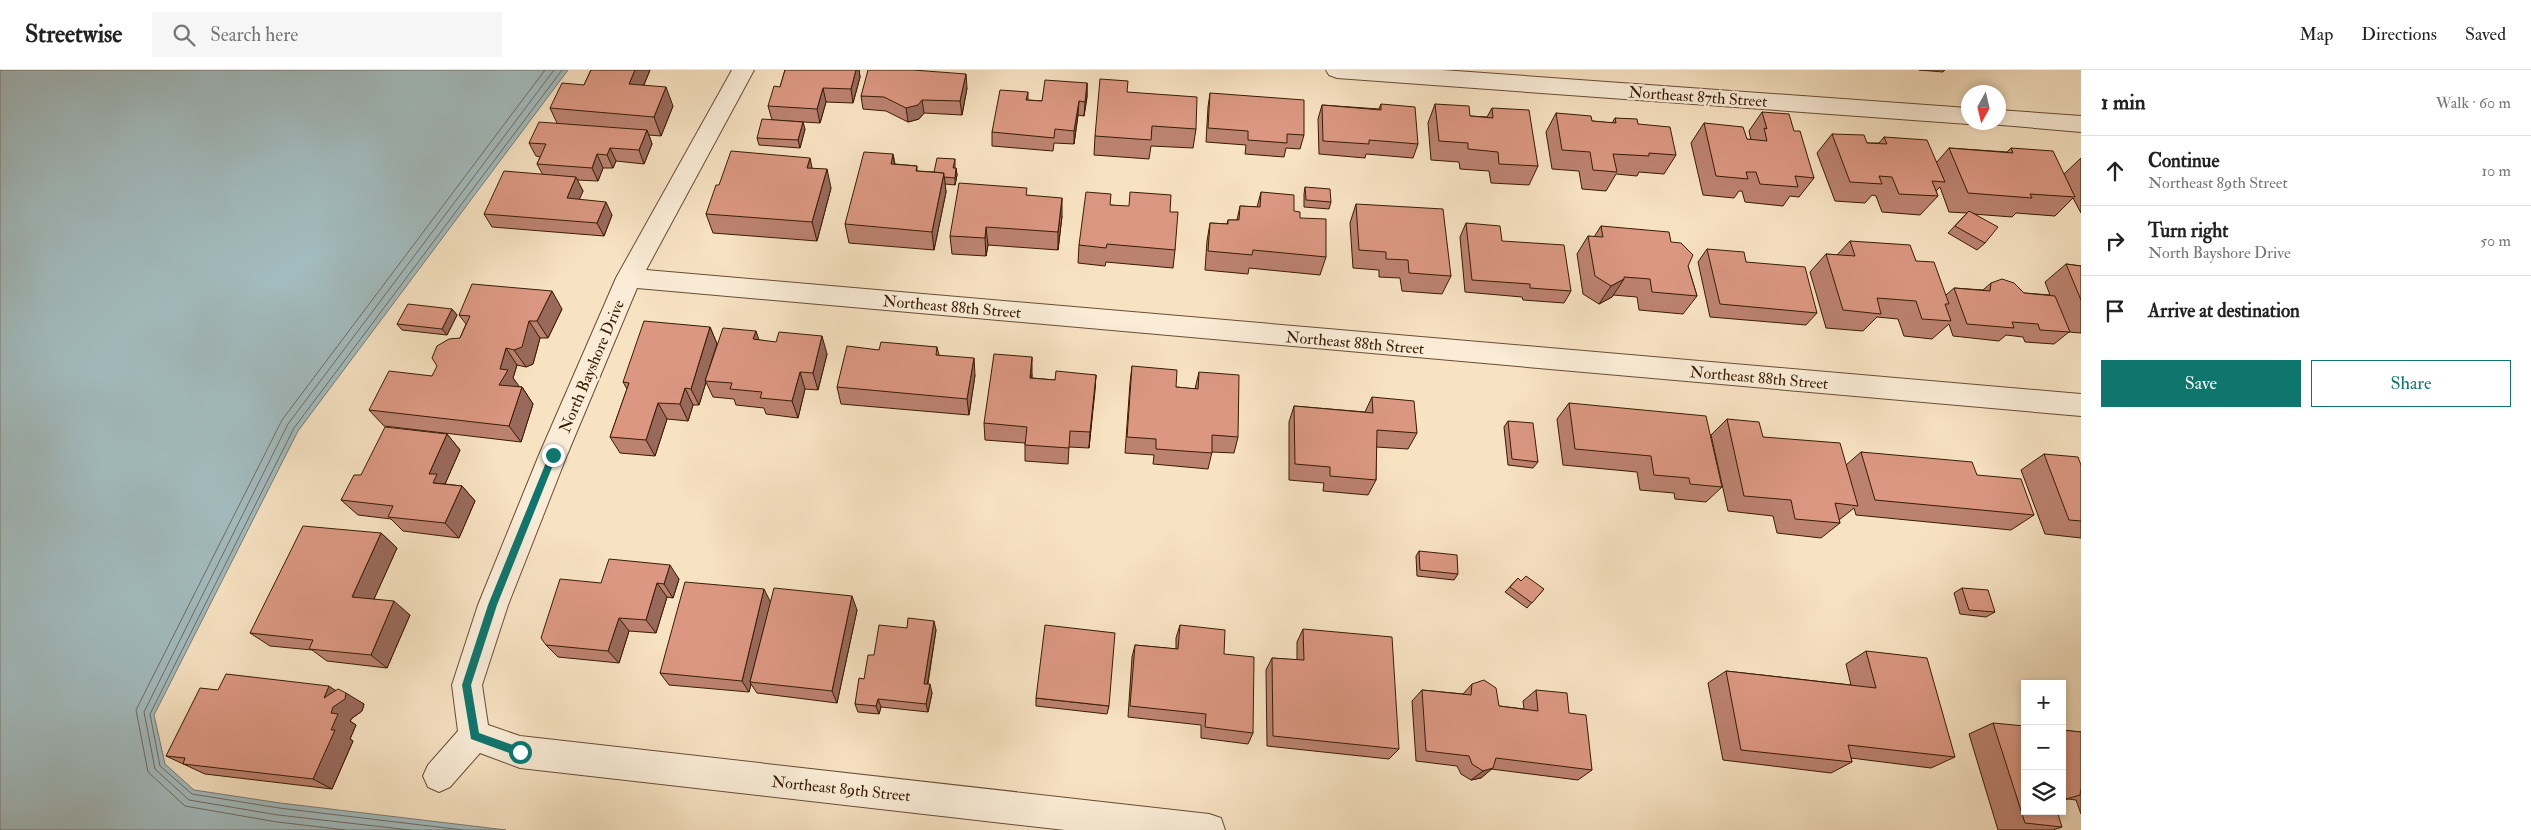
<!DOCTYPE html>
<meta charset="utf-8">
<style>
body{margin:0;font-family:"IM FELL Double Pica",serif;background:#f6f6f6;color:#222}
.controls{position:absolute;right:15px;bottom:15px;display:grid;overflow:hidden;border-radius:0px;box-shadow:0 2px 8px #0003}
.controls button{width:45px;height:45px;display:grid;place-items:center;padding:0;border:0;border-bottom:1px solid #e0e0e0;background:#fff;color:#222;font:25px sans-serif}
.compass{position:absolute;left:1961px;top:15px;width:45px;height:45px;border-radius:50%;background:#fff;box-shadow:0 2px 8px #0003;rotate:188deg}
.stop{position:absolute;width:15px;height:15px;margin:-11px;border:4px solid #0f766e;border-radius:50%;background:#fff}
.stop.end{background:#0f766e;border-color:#fff;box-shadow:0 1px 5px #0008}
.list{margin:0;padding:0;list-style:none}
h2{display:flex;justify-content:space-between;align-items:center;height:65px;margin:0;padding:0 20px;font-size:21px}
h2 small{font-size:16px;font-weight:400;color:#767676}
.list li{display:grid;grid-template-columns:32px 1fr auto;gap:15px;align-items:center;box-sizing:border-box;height:70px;padding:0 20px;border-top:1px solid #e0e0e0}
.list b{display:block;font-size:19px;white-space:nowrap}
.list p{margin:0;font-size:16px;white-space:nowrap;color:#767676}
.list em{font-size:16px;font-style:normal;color:#767676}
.actions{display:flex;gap:10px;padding:15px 20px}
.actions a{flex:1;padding:11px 0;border:1px solid #0f766e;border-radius:0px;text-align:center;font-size:18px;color:#0f766e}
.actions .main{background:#0f766e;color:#fff}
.icon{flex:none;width:28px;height:28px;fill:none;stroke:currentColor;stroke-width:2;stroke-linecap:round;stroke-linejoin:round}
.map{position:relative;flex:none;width:2081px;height:760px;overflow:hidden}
header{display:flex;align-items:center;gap:30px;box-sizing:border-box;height:70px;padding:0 25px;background:#fff;border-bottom:1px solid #e0e0e0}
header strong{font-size:24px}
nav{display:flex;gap:28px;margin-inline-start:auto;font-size:18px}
.search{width:350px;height:45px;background:#f6f6f6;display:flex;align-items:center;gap:12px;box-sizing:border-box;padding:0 18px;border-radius:0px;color:#767676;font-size:19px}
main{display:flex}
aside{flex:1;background:#fff}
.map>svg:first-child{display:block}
</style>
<header>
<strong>Streetwise</strong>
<div class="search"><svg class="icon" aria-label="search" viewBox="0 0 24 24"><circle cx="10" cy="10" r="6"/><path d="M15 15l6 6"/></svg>Search here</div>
<nav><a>Map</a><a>Directions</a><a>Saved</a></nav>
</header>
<main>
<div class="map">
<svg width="2081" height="760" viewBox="0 0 2081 760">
<rect width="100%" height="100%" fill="#f7e2c2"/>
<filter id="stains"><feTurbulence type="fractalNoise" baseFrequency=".004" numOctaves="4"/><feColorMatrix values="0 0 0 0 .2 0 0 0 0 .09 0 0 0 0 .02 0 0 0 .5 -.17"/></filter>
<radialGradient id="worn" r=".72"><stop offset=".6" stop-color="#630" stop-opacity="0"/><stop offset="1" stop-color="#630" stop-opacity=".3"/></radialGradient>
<path fill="#a2bbbe" stroke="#787b73" d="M0,0H568L298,361L154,645L165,694L194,720L280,733L506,760H0Z"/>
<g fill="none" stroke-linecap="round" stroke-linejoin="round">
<g stroke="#6e6b60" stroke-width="1">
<path d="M346,760L277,752L185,736L148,702L136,640L282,350L545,0"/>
<path d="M410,760L278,745L189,730L155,699L144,642L288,354L554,0"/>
<path d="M463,760L279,738L192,724L160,696L150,644L294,358L562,0"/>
</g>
<g stroke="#684d33" stroke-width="2">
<g id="minor">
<path d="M732,0H754L646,200L2081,324V346L637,218L567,385L508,535L482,615L488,655L520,666L1209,744L1221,748L1225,760H1065L520,698L480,683L450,717L439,722L428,717L423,706L428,695L458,661L452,615L478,535L539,385L616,208Z"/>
<path d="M1326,0H1442L1968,38V52H1973L1968,54L1337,8L1329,5Z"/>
<path d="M1998,40L2081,46V62L1990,54L1998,52Z"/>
</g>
</g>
<use href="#minor" fill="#faecd7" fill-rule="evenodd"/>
</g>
<g fill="#bc8270" stroke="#391b03">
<path d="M591,0H650L644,15L673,36L661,66L649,65L652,74L644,94L616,91L613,98H603L598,111L577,110L583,121L579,129L612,145L604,166L492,157L484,144L543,105L537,94L540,87L536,86L529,73L557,53L550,38L584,15Z"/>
<path d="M785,0H859L860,7L853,33L826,32L820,53L772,50L768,36L780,17Z"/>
<path d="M1919,0H1945L1943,2Z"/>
<path d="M1087,13V27L1084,46L1078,45L1074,74L1054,73L1053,81L992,76V62L1028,22V30L1042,31Z"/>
<path d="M967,18L962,45L924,43L919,49L908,52L886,41L863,39L861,26Z"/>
<path d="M1127,22L1196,59L1193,78L1151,76L1149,89L1094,85L1095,66Z"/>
<path d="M1210,23L1304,65L1300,79L1286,78L1284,87L1245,84L1246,75L1206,72L1208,37Z"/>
<path d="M1381,34L1418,74L1413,88L1366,84L1365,88L1319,84L1318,49L1322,35L1379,39Z"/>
<path d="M1435,34L1470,46L1487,47L1492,38L1538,96L1529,115L1491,113L1489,101L1460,99L1459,92L1431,90L1428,53Z"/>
<path d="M1762,42L1794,61L1814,108L1799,127L1790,126L1783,136L1745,132L1742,121H1739L1734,128L1703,125L1691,73L1704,53L1747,69L1751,70L1749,61Z"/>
<path d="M1556,43L1592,51L1612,53L1615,48L1638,54L1676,85L1664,104L1639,102L1637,106L1616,104L1606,121L1582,119L1579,101L1552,99L1546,62Z"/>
<path d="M805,59L800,78L759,75L757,68Z"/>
<path d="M1832,64L1867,73H1879L1884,67L1937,92L1949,78L2007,82L2011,78L2064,104L2081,88V143L2073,128L2055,146L2016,143L2012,147L1973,144L1985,173L1977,180L1948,163L1967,143L1949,142L1940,117L1936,121L1938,126L1920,145L1882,142L1876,126L1872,125L1865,133L1835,131L1817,83Z"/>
<path d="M893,84L895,94L917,96V101L934,102L955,89V98H956L957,105L955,115L945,114L946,122L934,180L849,173L845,154Z"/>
<path d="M812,98L831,118L817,171L713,163L706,144L719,115Z"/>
<path d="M1305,117L1331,132L1329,139L1304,137V124Z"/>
<path d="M1261,122L1294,141L1300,148L1326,187L1320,205L1249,198L1248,204L1205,200L1207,171L1210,153L1227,154L1228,150H1237L1240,136L1257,137Z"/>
<path d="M1028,125L1062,146L1058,180L988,175L986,186L952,184L950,166Z"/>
<path d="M1356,134L1451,206L1442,224L1402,221L1400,208L1379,207V200L1353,198L1350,153Z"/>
<path d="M1111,135L1170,142L1175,180L1173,198L1106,192L1105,196L1078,193L1079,175Z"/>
<path d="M1466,153L1502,171L1571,221L1564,233L1523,230L1522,227L1465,222L1460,167Z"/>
<path d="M1601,156L1671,172L1688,196L1697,226L1683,244L1639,240L1637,227L1613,225L1612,227L1599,234L1583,224L1577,184L1588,166L1594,167Z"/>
<path d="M1850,171L1916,191L1946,225L1954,218L1983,220L1991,213L2024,223L2050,225L2045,212L2066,194L2081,196V263L2069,262L2054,274L2025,272L2023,267L2006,265L1999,271L1953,266L1949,254L1932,269L1904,266L1898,249L1877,247L1863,261L1826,258L1810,202L1826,184L1837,185Z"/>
<path d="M1707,179L1746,192L1817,243L1806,255L1710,247L1698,192Z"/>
<path d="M452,239L457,245L447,265L402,260L397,254Z"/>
<path d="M562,239L548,268H540L533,294L526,297L517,295L513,308L519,317H522L533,334L521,372L384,356L369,340L432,306L460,268L466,254L459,245Z"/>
<path d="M710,257L717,274L759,270L827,284L818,320L805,319L798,348L766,344L764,338L736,335L734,329L713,327L706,312L699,335H693L688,351L667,349L655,386L620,383L610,367L627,319L623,312Z"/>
<path d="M937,277L939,285L975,305L969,345L841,334L837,317L879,280Z"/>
<path d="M1132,296L1176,317L1195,319L1199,302L1238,367L1234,383L1212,382L1208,399L1153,394L1154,385L1125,383L1130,313Z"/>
<path d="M1032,304V308L1055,310L1096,305L1089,378L1069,377L1068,394L1025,391V373L985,370L984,353Z"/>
<path d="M1372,327L1417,363L1408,379L1376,377V410L1368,425L1323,421L1324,413L1289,410V352L1294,336L1365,342Z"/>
<path d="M1569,333L1722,417L1706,432L1675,429L1674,423L1640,420L1637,402L1563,395L1557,349Z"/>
<path d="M1727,349L1763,367L1846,395L1861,382L1977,405L2034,445L2011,460L1856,445L1854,438L1839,450L1840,453L1821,468L1777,463L1773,446L1728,441L1711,365Z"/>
<path d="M1508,351L1538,392L1533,398L1508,395L1504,357Z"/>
<path d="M447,364L460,380L445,414L462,416L475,431L459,468L403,461L391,449L358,445L341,430L361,405Z"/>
<path d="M2044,384L2081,395V468L2045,464L2021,400Z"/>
<path d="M381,463L397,478L374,529L410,545L387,598L327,591L312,580L270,576L250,563Z"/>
<path d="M1419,481L1458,504L1454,510L1417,506L1416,486Z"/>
<path d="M1518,508L1521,511L1544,519L1527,538L1505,522Z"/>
<path d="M679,509L673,528L667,527L656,563L629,561L619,593L558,587L546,575L601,513Z"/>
<path d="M1962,518L1995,542L1986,547L1960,544L1954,523Z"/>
<path d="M770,532L857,540L837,633L757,623L751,614L749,622L669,615L660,603Z"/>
<path d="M1180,555L1224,584L1253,663L1248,674L1201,668V655L1128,647L1132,587L1135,575L1176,579V568Z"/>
<path d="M1303,559L1399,679L1389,689L1267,676L1266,600L1272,588L1297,590V572Z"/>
<path d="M936,560L928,614L932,623L928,642L881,637L879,644L858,642L855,634L874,585Z"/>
<path d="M1866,581L1955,687L1931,698L1851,688L1852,692L1831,703L1723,690L1708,613L1726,601L1851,615L1846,594Z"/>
<path d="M1472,614L1499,636L1524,639L1523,631L1536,620L1569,643L1592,700L1578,710L1491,699L1481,708L1471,710L1461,704L1457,696L1416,691L1412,631L1422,620L1463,624Z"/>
<path d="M335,620L364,634L362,641L351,649L350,651L356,655L350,669L353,671L332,719L205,704L166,686Z"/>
<path d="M1036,628L1109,636L1107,644L1036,636Z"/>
<path d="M1993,653L2062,757L2053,760H1998L1969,664Z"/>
<path d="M2062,660L2081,662V744L2076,730L2068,729L2062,731Z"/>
</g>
<g fill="#996a5b" stroke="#391b03">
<path d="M635,0H650L636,33L629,14Z"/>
<path d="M856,0H859L860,7L853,33L851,19Z"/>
<path d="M966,4L967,18L962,45L960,31Z"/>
<path d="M1087,13V27L1084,46L1085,32Z"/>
<path d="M666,17L673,36L661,66L654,47Z"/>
<path d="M823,18L826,32L820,53L817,39Z"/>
<path d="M922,30L924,43L919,49L908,52L906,38Z"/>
<path d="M1079,31L1078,45L1074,74V61Z"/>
<path d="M803,52L805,59L800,78L798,70Z"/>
<path d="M647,60L652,74L644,94L639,80Z"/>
<path d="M610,78L616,91L613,98L607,85Z"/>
<path d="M597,84L603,98L598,111L592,98Z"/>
<path d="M893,84L896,104L891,94Z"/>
<path d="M810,88L814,107L807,98Z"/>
<path d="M956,98L957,105L955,115V108Z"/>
<path d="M827,99L831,118L817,171L812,152Z"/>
<path d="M944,103L946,122L934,180L932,162Z"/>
<path d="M576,107L583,121L574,142L567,128Z"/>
<path d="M1062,128V146L1058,180V162Z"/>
<path d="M606,132L612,145L604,166L597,153Z"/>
<path d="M986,157L988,175L986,186L985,168Z"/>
<path d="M1624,209L1612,227L1599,234L1611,216Z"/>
<path d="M552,221L562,239L548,268L537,251Z"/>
<path d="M452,239L457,245L447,265L442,259Z"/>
<path d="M529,251L540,268L533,294L526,297L514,280Z"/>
<path d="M710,257L717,274L705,311L706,312L699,335L691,319Z"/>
<path d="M756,261L762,279L753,269Z"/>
<path d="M822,266L827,284L818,320L813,303Z"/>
<path d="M506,278L517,295L513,308L519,316L510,331L499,315L500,299Z"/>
<path d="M1032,287V304L1030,324V308Z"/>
<path d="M974,288L975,305L969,345L967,329Z"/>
<path d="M800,302L805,319L798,348L792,331Z"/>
<path d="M1096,305L1095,321L1089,378L1090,362Z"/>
<path d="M522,317L533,334L521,372L509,356Z"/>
<path d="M685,318L693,335L688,351L680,334Z"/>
<path d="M658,333L667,349L655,386L646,370Z"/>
<path d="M447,364L460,380L445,414L433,413L429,404Z"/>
<path d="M462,416L475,431L459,468L445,453Z"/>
<path d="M381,463L397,478L369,540L352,527Z"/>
<path d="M670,495L679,509L673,528L664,514Z"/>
<path d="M657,513L667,527L656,563L646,550Z"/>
<path d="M764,519L771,533L750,612L751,614L749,622L742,611Z"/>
<path d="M852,526L857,540L837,633L832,621Z"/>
<path d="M394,531L410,545L387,598L371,585Z"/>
<path d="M619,548L629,561L619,593L608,581Z"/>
<path d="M934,551L936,560L926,622L924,614Z"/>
<path d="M930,614L932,623L928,642L926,634Z"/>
<path d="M329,616L345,627L346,623L364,634L362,641L351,649L350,651L356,655L350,669L353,671L332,719L313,709L331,643L324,628Z"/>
<path d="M878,629L881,637L879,644L876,636Z"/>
<path d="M1493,698L1481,708L1471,710L1483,701Z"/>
</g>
<g fill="#db9782" stroke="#391b03">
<path d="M591,0H635L629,14L666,17L654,47L550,38L562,13L584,15Z"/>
<path d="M785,0H856L851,19L823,18L817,39L768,36L774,16L780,17Z"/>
<path d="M868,0H913L966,4L960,31L922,30L918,35L906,38L884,27L861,26Z"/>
<path d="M1100,9L1128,11L1127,22L1197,27L1196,59L1152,56L1151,70L1095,66Z"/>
<path d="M1045,10L1087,13L1085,32L1079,31L1074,61L1055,59L1054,68L992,62L1000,20L1028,22L1026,30L1042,31Z"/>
<path d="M1210,23L1304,30V65L1287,64V73L1248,70V61L1208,58Z"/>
<path d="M1381,34L1415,37L1418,74L1369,70V74L1323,71L1322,35L1381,40Z"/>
<path d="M1435,34L1469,36L1470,46L1493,48L1492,38L1529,40L1538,96L1499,94L1498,82L1468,79V73L1439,71Z"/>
<path d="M1762,42L1789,44L1794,61H1800L1814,108L1795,106L1798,117L1760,114L1756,102H1746L1748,109L1716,106L1704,53L1743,57L1747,69L1767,71L1764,58L1767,59Z"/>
<path d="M1556,43L1591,46L1592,51L1616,53L1615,48L1637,49L1638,54L1670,57L1676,85L1649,83V86L1613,84L1617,102L1593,100L1590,82L1562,80Z"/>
<path d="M762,49L803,52L798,70L757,68Z"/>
<path d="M539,52L647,60L639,80L610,78L607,85L597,84L592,98L537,94L546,74L529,73Z"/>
<path d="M1832,64L1864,65L1867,73L1887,74L1884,67L1927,70L1945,112L1932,111L1938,126L1899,124L1892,107L1879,106L1882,114L1850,112Z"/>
<path d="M1949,78L2013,83L2011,78L2053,81L2075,127L2030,124L2032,128L1968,123Z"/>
<path d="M731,81L810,88L807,98L827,99L812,152L706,144L716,115H719Z"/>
<path d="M864,82L893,84L891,94L917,96L916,101L944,103L932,162L845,154Z"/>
<path d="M937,88L955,89L953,98H956L955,108L944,107V103L934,102Z"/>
<path d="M504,101L576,107L567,128L606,132L597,153L484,144Z"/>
<path d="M959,113L1027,118L1026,125L1062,128L1058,162L986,157L985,168L950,166Z"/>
<path d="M1305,117L1330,119L1331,132L1306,130Z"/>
<path d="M1086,122L1111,124L1110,135L1129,136L1130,122L1171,125L1170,142H1178L1175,180L1107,174L1106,178L1079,175Z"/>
<path d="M1261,122L1294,125V141L1300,142V148L1326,149V187L1253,180L1252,185L1208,181L1210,153L1228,154V150H1239L1240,136L1260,137Z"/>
<path d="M1356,134L1443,139L1451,206L1409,203L1408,190L1386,189V182L1359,180Z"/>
<path d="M1969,141L1998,157L1985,173L1955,156Z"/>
<path d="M1466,153L1500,156L1502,171L1564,175L1571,221L1530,218V214L1472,210Z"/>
<path d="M1601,156L1669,162L1671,172L1681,173L1693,185L1688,196L1697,226L1652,222L1650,209L1624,207V209L1611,216L1595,206L1588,166L1603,167Z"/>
<path d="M1850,171L1910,175L1916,191L1934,192L1949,234H1945L1951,251L1922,249L1916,231L1877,228L1881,244L1843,240L1826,184L1855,186Z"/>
<path d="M1707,179L1744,182L1746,192L1805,197L1817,243L1720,234Z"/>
<path d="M2066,194L2081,196V230Z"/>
<path d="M2002,209L2014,213L2024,223L2055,226L2070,262L2040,260L2038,254L2012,252L2014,258L1967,254L1954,218L1990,221L1991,213Z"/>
<path d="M472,214L552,221L537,251H529L522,277L514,280L506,278L500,299L508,300L499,315L522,317L509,356L369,340L389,301L432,306L437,296L432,288L437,276L449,269L460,268L470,246L459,245Z"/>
<path d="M408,234L452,239L442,259L397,254Z"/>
<path d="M644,251L710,257L691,319L685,318L680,334L658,333L646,370L610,367L629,313L623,312Z"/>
<path d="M723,258L756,261L753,269L776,272L779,262L822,266L813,303L800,302L792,331L760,328L762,322L730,319L732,313L705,311Z"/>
<path d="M881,272L937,277L936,285L974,288L967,329L837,317L847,276L879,280Z"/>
<path d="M994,284L1032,287L1030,308L1055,310L1056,301L1096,305L1090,362L1070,361L1069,378L1025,375L1027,357L984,353Z"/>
<path d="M1132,296L1177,300L1176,317L1198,319L1199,302L1239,305L1238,367L1212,365V383L1156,379V369L1127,367Z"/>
<path d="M1372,327L1414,331L1417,363L1377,360L1376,410L1330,406V397L1295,394L1294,336L1373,343Z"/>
<path d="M1569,333L1706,346L1722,417L1690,414L1689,408L1654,405L1651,386L1575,379Z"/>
<path d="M1727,349L1759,352L1763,367L1840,373L1858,436L1835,433L1840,453L1795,449L1791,430L1744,426Z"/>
<path d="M1508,351L1533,353L1538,392L1512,389Z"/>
<path d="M385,357L447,364L429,404H437L433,413L462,416L445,453L388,447L393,436L341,430L354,405H361Z"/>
<path d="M1861,382L1972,392L1977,405L2021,409L2034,445L1875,430Z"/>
<path d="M2044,384L2078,387L2081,395V451L2069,450Z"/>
<path d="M303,456L381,463L352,527L394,531L371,585L309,579L313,570L250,563Z"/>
<path d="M1419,481L1457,485L1458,504L1420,500Z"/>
<path d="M609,489L670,495L664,514L657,513L646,550L619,548L608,581L546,575L541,568L560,509L601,513Z"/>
<path d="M1526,506L1544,519L1532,533L1510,517L1518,508L1521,511Z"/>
<path d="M685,512L764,519L742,611L660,603Z"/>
<path d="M774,518L852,526L832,621L750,612Z"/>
<path d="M1962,518L1988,520L1995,542L1969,540Z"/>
<path d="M908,548L934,551L924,614H930L926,634L878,629L876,636L855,634L859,608L864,609L868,585H874L879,555L907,558Z"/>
<path d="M1045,555L1115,563L1109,636L1036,628Z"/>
<path d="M1180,555L1225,560L1224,584L1254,587L1253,663L1205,657L1206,644L1130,636L1135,575L1178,579Z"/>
<path d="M1303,559L1392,567L1399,679L1273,666L1272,588L1304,590Z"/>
<path d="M1866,581L1927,588L1955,687L1848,675L1852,692L1741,680L1726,601L1876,618Z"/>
<path d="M226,604L329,616L324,628L338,619L346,623L345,629L333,637L331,643L338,644L331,660H335L313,709L183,694L185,688L166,686L200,618L218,620Z"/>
<path d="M1484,610L1496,618L1499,636L1538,641L1536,620L1567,623L1569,643L1586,645L1592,700L1496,688L1493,698L1483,701L1472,694L1469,686L1426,681L1422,620L1471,625L1472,614Z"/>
<path d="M1993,653L2025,656V741H2057L2062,757L2025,753Z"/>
<path d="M2062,660L2081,662V718L2080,725L2070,728L2062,729Z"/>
</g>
<path fill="#0f766e" d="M553,381L557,385L497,535L471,615L479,663L524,679L525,682L520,687L471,669L462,615L488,535L549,385Z"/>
<g text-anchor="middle" stroke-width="5" stroke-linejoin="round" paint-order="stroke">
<g font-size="16" fill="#391b03" stroke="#faecd7">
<text transform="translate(1698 26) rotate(4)" y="6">Northeast 87th Street</text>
<text transform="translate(952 236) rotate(5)" y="6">Northeast 88th Street</text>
<text transform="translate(1355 272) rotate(5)" y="6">Northeast 88th Street</text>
<text transform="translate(591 296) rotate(-67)" y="6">North Bayshore Drive</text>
<text transform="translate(1759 307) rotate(5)" y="6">Northeast 88th Street</text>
<text transform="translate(841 718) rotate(6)" y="6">Northeast 89th Street</text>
</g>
</g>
<rect width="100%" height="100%" filter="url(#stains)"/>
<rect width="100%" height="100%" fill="url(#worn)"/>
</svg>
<div class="controls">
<button>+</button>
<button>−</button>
<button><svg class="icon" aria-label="layers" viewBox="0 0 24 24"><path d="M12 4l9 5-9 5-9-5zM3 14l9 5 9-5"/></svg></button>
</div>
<svg class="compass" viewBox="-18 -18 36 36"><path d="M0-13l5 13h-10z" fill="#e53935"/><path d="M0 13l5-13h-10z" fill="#767676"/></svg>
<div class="stop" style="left:520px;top:682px"></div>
<div class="stop end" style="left:553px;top:385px"></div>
</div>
<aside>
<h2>1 min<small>Walk · 60 m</small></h2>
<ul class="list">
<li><svg class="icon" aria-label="ahead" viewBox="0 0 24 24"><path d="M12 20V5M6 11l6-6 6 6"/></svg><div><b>Continue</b><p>Northeast 89th Street</p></div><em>10 m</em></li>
<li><svg class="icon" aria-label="right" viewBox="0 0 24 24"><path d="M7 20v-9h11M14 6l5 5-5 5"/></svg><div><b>Turn right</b><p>North Bayshore Drive</p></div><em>50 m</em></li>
<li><svg class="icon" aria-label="arrive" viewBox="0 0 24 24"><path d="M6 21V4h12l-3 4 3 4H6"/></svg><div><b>Arrive at destination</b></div></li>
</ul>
<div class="actions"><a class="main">Save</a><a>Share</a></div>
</aside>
</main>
